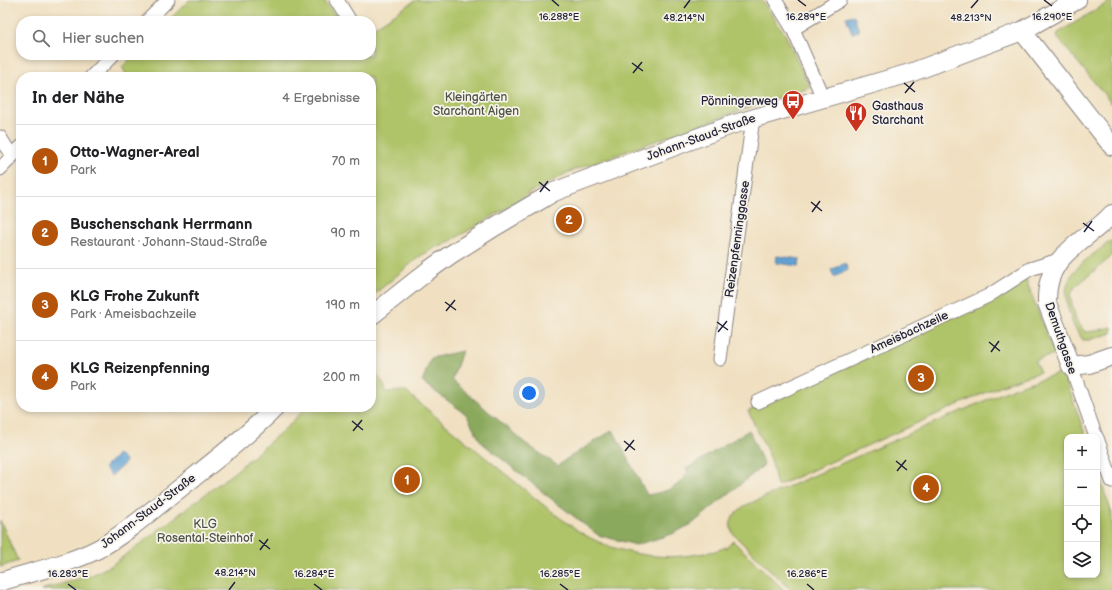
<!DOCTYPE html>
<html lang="de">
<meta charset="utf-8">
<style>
body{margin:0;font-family:"Balsamiq Sans",sans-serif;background:#f6f6f6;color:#202124}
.controls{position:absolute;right:12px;bottom:12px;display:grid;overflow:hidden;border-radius:8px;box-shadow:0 2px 6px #0003}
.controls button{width:36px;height:36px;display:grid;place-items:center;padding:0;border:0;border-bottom:1px solid #e0e0e0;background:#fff;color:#202124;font:20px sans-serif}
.you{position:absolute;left:529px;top:393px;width:14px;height:14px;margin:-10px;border:3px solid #fff;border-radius:50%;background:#1a73e8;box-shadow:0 0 0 6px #1a73e833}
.badge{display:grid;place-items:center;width:26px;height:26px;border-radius:50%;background:#b45309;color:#fff;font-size:13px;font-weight:700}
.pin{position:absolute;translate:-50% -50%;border:2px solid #fff;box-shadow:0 1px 4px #0006}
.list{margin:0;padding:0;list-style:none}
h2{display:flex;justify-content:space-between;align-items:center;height:52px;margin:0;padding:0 16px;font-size:17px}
h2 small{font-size:13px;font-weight:400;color:#757577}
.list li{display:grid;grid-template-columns:26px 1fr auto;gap:12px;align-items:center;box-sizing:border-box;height:72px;padding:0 16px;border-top:1px solid #e0e0e0}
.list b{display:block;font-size:15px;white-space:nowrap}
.list p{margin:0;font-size:13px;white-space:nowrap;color:#757577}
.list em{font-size:13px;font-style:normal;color:#757577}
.icon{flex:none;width:22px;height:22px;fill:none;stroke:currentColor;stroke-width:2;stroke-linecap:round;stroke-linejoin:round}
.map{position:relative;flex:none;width:1112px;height:590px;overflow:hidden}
.search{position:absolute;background:#fff;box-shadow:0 2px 6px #0003;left:16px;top:16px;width:360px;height:44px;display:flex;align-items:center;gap:10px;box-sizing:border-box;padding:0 14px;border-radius:16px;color:#757577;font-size:15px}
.panel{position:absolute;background:#fff;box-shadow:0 2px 6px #0003;left:16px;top:72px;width:360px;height:340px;border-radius:16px}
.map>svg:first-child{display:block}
</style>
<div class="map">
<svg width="1112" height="590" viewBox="0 0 1112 590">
<rect width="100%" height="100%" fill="#f7f3e8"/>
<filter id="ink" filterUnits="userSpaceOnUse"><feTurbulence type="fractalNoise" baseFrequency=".025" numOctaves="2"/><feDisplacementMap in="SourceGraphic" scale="8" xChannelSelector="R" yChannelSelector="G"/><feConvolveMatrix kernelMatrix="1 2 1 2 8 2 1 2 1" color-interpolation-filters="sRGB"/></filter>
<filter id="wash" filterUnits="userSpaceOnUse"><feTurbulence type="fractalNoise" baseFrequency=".012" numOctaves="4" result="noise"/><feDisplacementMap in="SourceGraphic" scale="16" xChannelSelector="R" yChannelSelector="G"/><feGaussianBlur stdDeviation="0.9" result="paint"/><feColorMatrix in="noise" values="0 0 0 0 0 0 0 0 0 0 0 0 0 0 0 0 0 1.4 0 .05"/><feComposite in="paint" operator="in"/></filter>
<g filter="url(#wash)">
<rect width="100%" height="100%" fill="#f0e0c1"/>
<g fill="#afc367" stroke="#687251">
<path d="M189,0H324L339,21H168Z"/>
<path d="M416,0H762L786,36L810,88L767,101L569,172L531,192L497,214L440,247L438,246L419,257L371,297V77H128L122,67L134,55H371V29Z"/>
<path d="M1112,0V104L1057,37L1058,33Z"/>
<path d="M1112,240V256L1075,287L1070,296L1076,320L1085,332L1095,331L1112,327V333L1089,340H1083C1079,334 1074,328 1072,321C1066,305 1062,286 1074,272C1084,259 1100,250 1112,240Z"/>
<path d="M1025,277L1054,354L1035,361L1040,372L1002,385L777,486L771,459L748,411L882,351Z"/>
<path d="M371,369C377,375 385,383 386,392L405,391C438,418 470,445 503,472C528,492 553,514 580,532C610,551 649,559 684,556C698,554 713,553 726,547V548L733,541L784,590H41L92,575L110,566L135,548L237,470L287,427L306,407H371Z"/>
<path d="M1063,372L1086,437H1067V575H1097V470L1112,514V590H791L734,535C726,521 733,515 744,506L1016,387Z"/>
<path d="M0,520L18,561L0,567Z"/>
</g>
<path fill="#8ba95c" stroke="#56664c" d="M462,351L452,380L525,443L558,466L565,460L613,430L647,495C664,492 679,489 688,472L686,469L749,430L764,465L692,524L672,534L636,545L598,535L545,494L481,442L466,414L422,382L431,358Z"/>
<g fill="#60a2d3" stroke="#416287">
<path d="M854,15L859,31L852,33L846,17Z"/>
<path d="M777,256L800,259L799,266L776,263Z"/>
<path d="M845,263L848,270L834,277L831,270Z"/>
<path d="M118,454L126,462L111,476L104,468Z"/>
</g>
</g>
<g filter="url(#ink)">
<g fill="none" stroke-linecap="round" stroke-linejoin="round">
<g stroke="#89817e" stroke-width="15">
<g id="street">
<path d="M337,0L350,21"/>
<path d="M775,0L793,29L823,98"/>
<path d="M147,21L168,0"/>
<path d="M793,29L840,0"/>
<path d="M91,77L113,55"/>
<path d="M0,137L6,147L13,155"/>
<path d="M0,169L21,147"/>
<path d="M720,359L753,118"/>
<path d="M1071,366L1096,437"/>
<path d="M758,402L988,296L1030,269L1059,260"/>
<path d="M1097,438L1112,481"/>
</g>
</g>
<g stroke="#89817e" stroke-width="20">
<g id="secondary">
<path d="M1022,31L1112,146"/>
<path d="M1112,214C1105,222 1097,228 1089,234C1063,254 1046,268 1047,303L1071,366L1089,364L1112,356"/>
<path d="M371,316L429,270L450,255L496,226L537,202L554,192L572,185L731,125L910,73L1022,31L1077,0"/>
<path d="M0,582C31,572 69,564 98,549C125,534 150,512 174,493C209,465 245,438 276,407"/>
</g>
</g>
<use href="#street" stroke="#fff" stroke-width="13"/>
<use href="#secondary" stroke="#fff" stroke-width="18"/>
</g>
</g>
<path fill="none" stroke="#22223b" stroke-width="1.5" d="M552,0L559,6M798,0L806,6M1044,0L1052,6M684,8L690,0M971,8L978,0M632,63L643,71M633,73L642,62M904,83L915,92M905,93L914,82M539,182L550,191M540,192L548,181M811,202L822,211M812,212L820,201M1083,223L1094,231M1084,232L1092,221M445,302L456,310M446,311L455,300M717,322L728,330M718,332L727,321M989,342L1000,351M991,352L999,341M352,421L363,430M353,431L362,420M624,441L635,450M625,451L634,440M896,461L907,470M897,471L906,460M259,540L270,549M260,550L268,539M68,584L76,590M314,584L322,590M560,584L568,590M807,584L814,590M229,590L235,582"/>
<defs>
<g id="bus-pin" transform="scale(1.15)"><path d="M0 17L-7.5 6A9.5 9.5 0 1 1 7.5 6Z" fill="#c8321e" stroke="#f7f3e8"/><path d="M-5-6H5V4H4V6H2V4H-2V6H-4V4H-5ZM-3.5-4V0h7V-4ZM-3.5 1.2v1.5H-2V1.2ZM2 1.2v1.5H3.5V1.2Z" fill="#fff"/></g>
<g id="restaurant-pin" transform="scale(1.15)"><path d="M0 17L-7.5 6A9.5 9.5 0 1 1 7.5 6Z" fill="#c8321e" stroke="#f7f3e8"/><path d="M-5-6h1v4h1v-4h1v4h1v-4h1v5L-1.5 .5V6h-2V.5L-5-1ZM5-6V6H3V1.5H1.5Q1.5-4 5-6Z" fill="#fff"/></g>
</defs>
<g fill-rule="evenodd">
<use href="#bus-pin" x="793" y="101"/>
<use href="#restaurant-pin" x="856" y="113"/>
</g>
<g text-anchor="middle" stroke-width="3.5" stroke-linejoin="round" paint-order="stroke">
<g font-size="12" fill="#4c5248" stroke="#f7f3e8">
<text x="476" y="101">Kleingärten<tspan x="476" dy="14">Starchant Aigen</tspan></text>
<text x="205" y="528">KLG<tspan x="205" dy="14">Rosental-Steinhof</tspan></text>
</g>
<g font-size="12" fill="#22223b" stroke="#f7f3e8" text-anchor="end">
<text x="778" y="105">Pönningerweg</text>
<text x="872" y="110" text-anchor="start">Gasthaus<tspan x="872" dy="14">Starchant</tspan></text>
</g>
<g font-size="12" fill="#22223b" stroke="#f7f3e8">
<text transform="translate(701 137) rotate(-20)" y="4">Johann-Staud-Straße</text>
<text transform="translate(737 239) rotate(-82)" y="4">Reizenpfenninggasse</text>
<text transform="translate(909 332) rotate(-25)" y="4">Ameisbachzeile</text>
<text transform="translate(1061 338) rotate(71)" y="4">Demuthgasse</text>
<text transform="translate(148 511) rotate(-37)" y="4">Johann-Staud-Straße</text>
</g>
</g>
<g font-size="10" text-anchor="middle" fill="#22223b" stroke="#f7f3e8" stroke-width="3.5" stroke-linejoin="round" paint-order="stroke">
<text x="559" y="20">16.288°E</text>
<text x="806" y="20">16.289°E</text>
<text x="1052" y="20">16.290°E</text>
<text x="684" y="21">48.214°N</text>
<text x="971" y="21">48.213°N</text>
<text x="235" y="576">48.214°N</text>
<text x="68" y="577">16.283°E</text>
<text x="314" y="577">16.284°E</text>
<text x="560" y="577">16.285°E</text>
<text x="807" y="577">16.286°E</text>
</g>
</svg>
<div class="controls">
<button>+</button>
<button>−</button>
<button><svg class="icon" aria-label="locate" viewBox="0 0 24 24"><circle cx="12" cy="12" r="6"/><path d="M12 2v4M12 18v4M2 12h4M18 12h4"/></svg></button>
<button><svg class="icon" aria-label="layers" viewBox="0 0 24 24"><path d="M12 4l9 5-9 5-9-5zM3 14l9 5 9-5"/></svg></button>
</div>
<div class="you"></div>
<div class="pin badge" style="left:407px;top:480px">1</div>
<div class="pin badge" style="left:569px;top:220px">2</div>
<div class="pin badge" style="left:921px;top:378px">3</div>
<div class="pin badge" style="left:926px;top:488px">4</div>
<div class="search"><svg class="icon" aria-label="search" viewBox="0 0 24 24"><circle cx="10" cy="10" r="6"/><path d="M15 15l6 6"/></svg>Hier suchen</div>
<section class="panel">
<h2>In der Nähe<small>4 Ergebnisse</small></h2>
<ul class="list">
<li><span class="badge">1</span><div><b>Otto-Wagner-Areal</b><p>Park</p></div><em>70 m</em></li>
<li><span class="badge">2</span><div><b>Buschenschank Herrmann</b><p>Restaurant · Johann-Staud-Straße</p></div><em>90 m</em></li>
<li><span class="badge">3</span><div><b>KLG Frohe Zukunft</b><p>Park · Ameisbachzeile</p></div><em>190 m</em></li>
<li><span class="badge">4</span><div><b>KLG Reizenpfenning</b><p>Park</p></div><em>200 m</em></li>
</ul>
</section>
</div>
